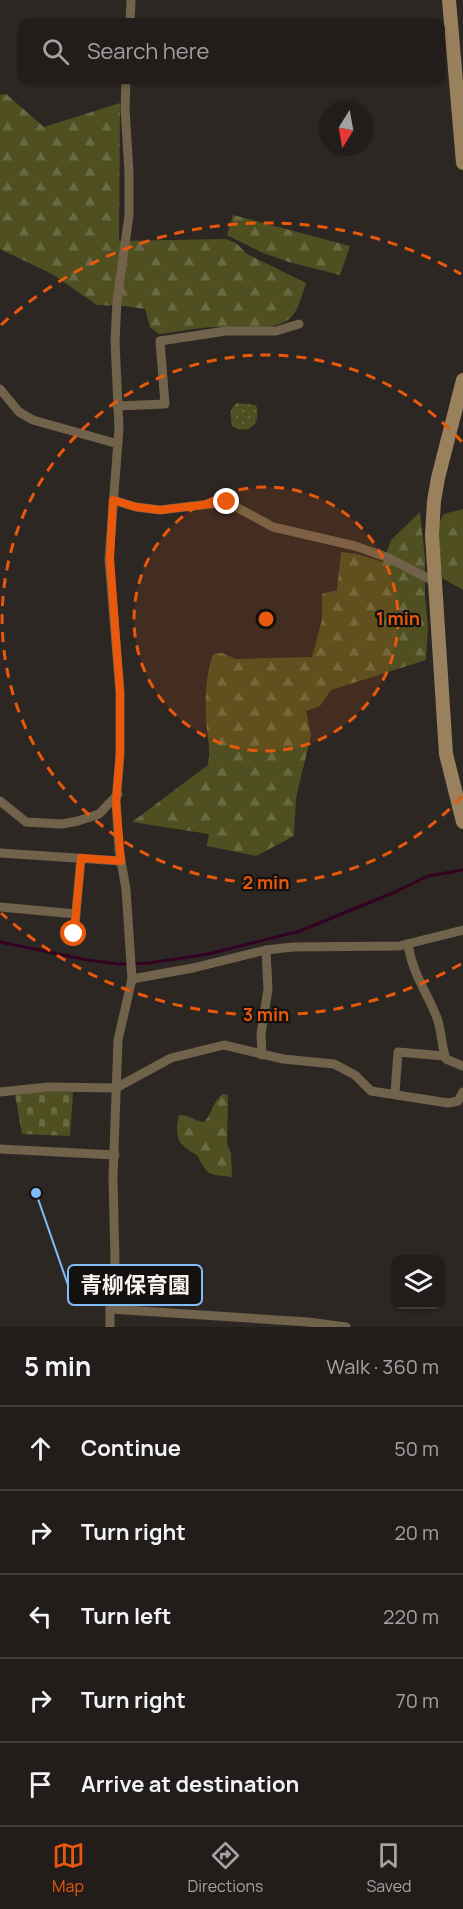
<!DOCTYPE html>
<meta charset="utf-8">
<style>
body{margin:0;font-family:Manrope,"Noto Sans JP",sans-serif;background:#2e2a28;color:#f1f3f6}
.controls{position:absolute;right:18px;bottom:18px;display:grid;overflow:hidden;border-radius:12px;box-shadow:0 2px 4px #0004}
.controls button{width:54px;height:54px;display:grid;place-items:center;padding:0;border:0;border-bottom:2px solid #3f3b3a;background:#221d1b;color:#f1f3f6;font:30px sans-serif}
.compass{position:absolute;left:319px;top:102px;width:54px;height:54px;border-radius:50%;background:#221d1b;box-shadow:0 2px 4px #0004;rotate:191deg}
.stop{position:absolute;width:18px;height:18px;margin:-14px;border:4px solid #ea580c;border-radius:50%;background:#fff}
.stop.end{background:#ea580c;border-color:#fff;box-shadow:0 2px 6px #0008}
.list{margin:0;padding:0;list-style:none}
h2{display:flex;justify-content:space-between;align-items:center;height:78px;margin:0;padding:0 24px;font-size:26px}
h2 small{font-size:20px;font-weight:400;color:#a2a2a3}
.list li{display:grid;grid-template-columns:39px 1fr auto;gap:18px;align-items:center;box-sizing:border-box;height:84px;padding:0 24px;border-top:2px solid #3f3b3a}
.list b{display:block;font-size:22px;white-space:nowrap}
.list em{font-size:20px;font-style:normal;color:#a2a2a3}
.icon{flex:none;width:33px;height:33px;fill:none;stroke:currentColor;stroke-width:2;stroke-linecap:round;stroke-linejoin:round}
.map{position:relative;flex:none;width:463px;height:1327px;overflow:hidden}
.search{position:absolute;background:#221d1b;box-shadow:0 2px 4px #0004;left:18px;right:18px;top:18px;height:66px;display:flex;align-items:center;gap:15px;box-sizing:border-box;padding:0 21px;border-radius:12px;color:#a2a2a3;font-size:22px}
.sheet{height:498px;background:#221d1b}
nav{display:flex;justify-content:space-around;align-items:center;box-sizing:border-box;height:84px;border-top:2px solid #3f3b3a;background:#221d1b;font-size:16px;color:#a2a2a3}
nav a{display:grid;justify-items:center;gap:3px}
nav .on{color:#ea580c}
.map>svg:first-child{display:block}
</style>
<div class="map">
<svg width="463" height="1327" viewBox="0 0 463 1327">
<defs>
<pattern id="forest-firs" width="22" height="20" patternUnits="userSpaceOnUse" patternTransform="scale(1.5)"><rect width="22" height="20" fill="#4f4f22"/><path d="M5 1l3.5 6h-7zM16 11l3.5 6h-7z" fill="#696942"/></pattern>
<pattern id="cemetery-stones" width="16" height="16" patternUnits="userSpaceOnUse" patternTransform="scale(1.5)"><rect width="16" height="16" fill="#4f4f22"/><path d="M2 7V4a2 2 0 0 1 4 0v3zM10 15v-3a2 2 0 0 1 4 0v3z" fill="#696942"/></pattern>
<pattern id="garden-dots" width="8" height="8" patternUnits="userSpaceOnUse" patternTransform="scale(1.5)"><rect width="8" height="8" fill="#4f4f22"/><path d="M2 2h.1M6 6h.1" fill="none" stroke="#696942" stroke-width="1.8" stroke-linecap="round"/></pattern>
</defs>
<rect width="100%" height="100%" fill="#2d2724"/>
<g fill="url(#forest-firs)">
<path d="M6,94L44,127L120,103L119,241L225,239L236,243L247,254L306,283C302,295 299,309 291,317C277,332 238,327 219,327C199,327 178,332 159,334L150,327L145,309L124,306L97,305L52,274L0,249V95Z"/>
<path d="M233,215L350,246L340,275L289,262L263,253L227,235Z"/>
<path d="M463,509V590L442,578L437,527L444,514Z"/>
<path d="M420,512L425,558V595L428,628L426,660L331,690L320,706L306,711L311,735L296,798L294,836L256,856L207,846L209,834L132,822L208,765C211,749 207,735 206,719C205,697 206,675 213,654L222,653L236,659L312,657L322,620V594L337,590L341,552L357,554L383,562L391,540Z"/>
<path d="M223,1094L228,1095L227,1144L231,1153L232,1177C209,1174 209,1177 198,1157C196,1153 190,1152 187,1149C175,1140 176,1128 179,1115C188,1114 195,1121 204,1122C213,1114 211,1103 223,1094Z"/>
</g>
<path fill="url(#cemetery-stones)" d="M36,1092H73L70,1136L22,1134L15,1094Z"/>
<path fill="url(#garden-dots)" d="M237,403L256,405C262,423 249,436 232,426C231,416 228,410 237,403Z"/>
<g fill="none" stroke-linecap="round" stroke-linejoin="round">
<path stroke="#320223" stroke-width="3" d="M0,942L87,960L118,964L149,963L208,954L300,931L395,892L428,876L463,870"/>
<g stroke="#70624b" stroke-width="9">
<path d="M130,22L131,0"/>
<path d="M0,389L19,412L33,420L118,444"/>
<path d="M117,406L165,404L160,341L226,331H276L299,324"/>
<path d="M113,500L136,507L160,510L227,502L273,527L355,546L389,558L435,582"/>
<path d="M0,801L26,822L62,824L78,821L99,814L118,794"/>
<path d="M0,853L121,861"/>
<path d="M0,907L76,914"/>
<path d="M74,934L81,858"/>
<path d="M408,944C412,973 427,992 437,1018C442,1031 441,1046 446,1059L463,1066"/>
<path d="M132,979L193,968L266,950L293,947L399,946L463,930"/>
<path d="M262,1055L261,1034L268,989L266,950"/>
<path d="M0,1092L48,1087L116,1088L171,1058L224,1045L283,1059L334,1064L355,1075L371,1091L448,1103L458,1101L463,1092"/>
<path d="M395,1093L398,1052L444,1056"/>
<path d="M0,1149L115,1155"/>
<path d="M110,1309L308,1322L346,1327"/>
<path d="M110,1327V1309L115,1261L113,1178L118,1040L132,979L126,889L119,850L116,802L120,754V692L109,559L119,428L115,341L117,301L129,215V173L125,109L126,80"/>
</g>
<g stroke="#99815d" stroke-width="14">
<path d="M449,0L463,163"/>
<path d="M463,380L438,478L434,501L432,535L446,754L463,822"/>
</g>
</g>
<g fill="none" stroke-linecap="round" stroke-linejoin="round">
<path stroke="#ea580c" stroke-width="8" d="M74,934L81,858L121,861L116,802L120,754V692L110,559L113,500L136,507L160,510L227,502"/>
</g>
<circle cx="266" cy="619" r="132" fill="#e8590c" fill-opacity=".12"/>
<g fill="none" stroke="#e8590c" stroke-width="3" stroke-dasharray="10 8">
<circle cx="266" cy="619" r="132"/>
<path d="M462 796A264 264 0 1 1 462 442"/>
<path d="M461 964A396 396 0 0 1 1 913M1 325A396 396 0 0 1 461 274"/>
</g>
<circle cx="266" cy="619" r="9" fill="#e8590c" stroke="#13110f" stroke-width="3"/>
<g font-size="18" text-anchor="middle" font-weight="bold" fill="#e8590c" stroke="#13110f" stroke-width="4.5" stroke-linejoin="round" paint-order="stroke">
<text x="398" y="625">1 min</text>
<text x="266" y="889">2 min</text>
<text x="266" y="1021">3 min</text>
</g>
<path fill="none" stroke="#80bdfa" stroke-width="2" d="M36 1193L68 1285"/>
<circle fill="#80bdfa" stroke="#13110f" stroke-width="2" cx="36" cy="1193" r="6"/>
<rect fill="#13110f" stroke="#80bdfa" stroke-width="2" x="68" y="1265" width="134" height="40" rx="6"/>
<g font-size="22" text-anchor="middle" font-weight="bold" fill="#f6f2f0">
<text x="135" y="1293">青柳保育園</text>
</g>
</svg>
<div class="controls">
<button><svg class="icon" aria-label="layers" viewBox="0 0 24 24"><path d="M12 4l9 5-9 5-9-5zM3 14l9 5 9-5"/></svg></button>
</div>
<svg class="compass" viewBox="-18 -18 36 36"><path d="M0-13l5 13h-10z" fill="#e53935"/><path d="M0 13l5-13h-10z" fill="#a2a2a3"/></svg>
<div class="stop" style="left:74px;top:934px"></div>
<div class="stop end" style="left:227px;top:502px"></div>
<div class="search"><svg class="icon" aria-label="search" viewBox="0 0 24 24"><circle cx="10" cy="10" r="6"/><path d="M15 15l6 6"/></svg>Search here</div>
</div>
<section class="sheet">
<h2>5 min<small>Walk · 360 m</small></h2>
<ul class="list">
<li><svg class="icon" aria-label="ahead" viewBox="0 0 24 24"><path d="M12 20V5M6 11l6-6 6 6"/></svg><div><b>Continue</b></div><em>50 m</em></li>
<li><svg class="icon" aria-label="right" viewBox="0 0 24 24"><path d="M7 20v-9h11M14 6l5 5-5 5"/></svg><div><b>Turn right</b></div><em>20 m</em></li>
<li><svg class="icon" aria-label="left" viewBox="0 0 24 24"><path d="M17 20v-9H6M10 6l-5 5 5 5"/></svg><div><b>Turn left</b></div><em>220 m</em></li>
<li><svg class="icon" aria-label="right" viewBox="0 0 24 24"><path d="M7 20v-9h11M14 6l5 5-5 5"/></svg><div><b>Turn right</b></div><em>70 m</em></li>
<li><svg class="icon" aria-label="arrive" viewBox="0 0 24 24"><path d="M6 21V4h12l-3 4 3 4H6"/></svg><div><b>Arrive at destination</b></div></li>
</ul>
</section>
<nav>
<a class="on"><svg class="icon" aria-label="map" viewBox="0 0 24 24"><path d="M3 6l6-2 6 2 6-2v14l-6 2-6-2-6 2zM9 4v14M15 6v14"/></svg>Map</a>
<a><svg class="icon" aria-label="directions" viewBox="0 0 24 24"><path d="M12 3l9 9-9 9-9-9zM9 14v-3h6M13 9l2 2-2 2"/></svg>Directions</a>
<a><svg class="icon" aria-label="saved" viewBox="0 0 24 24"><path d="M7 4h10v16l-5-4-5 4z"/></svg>Saved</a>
</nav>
